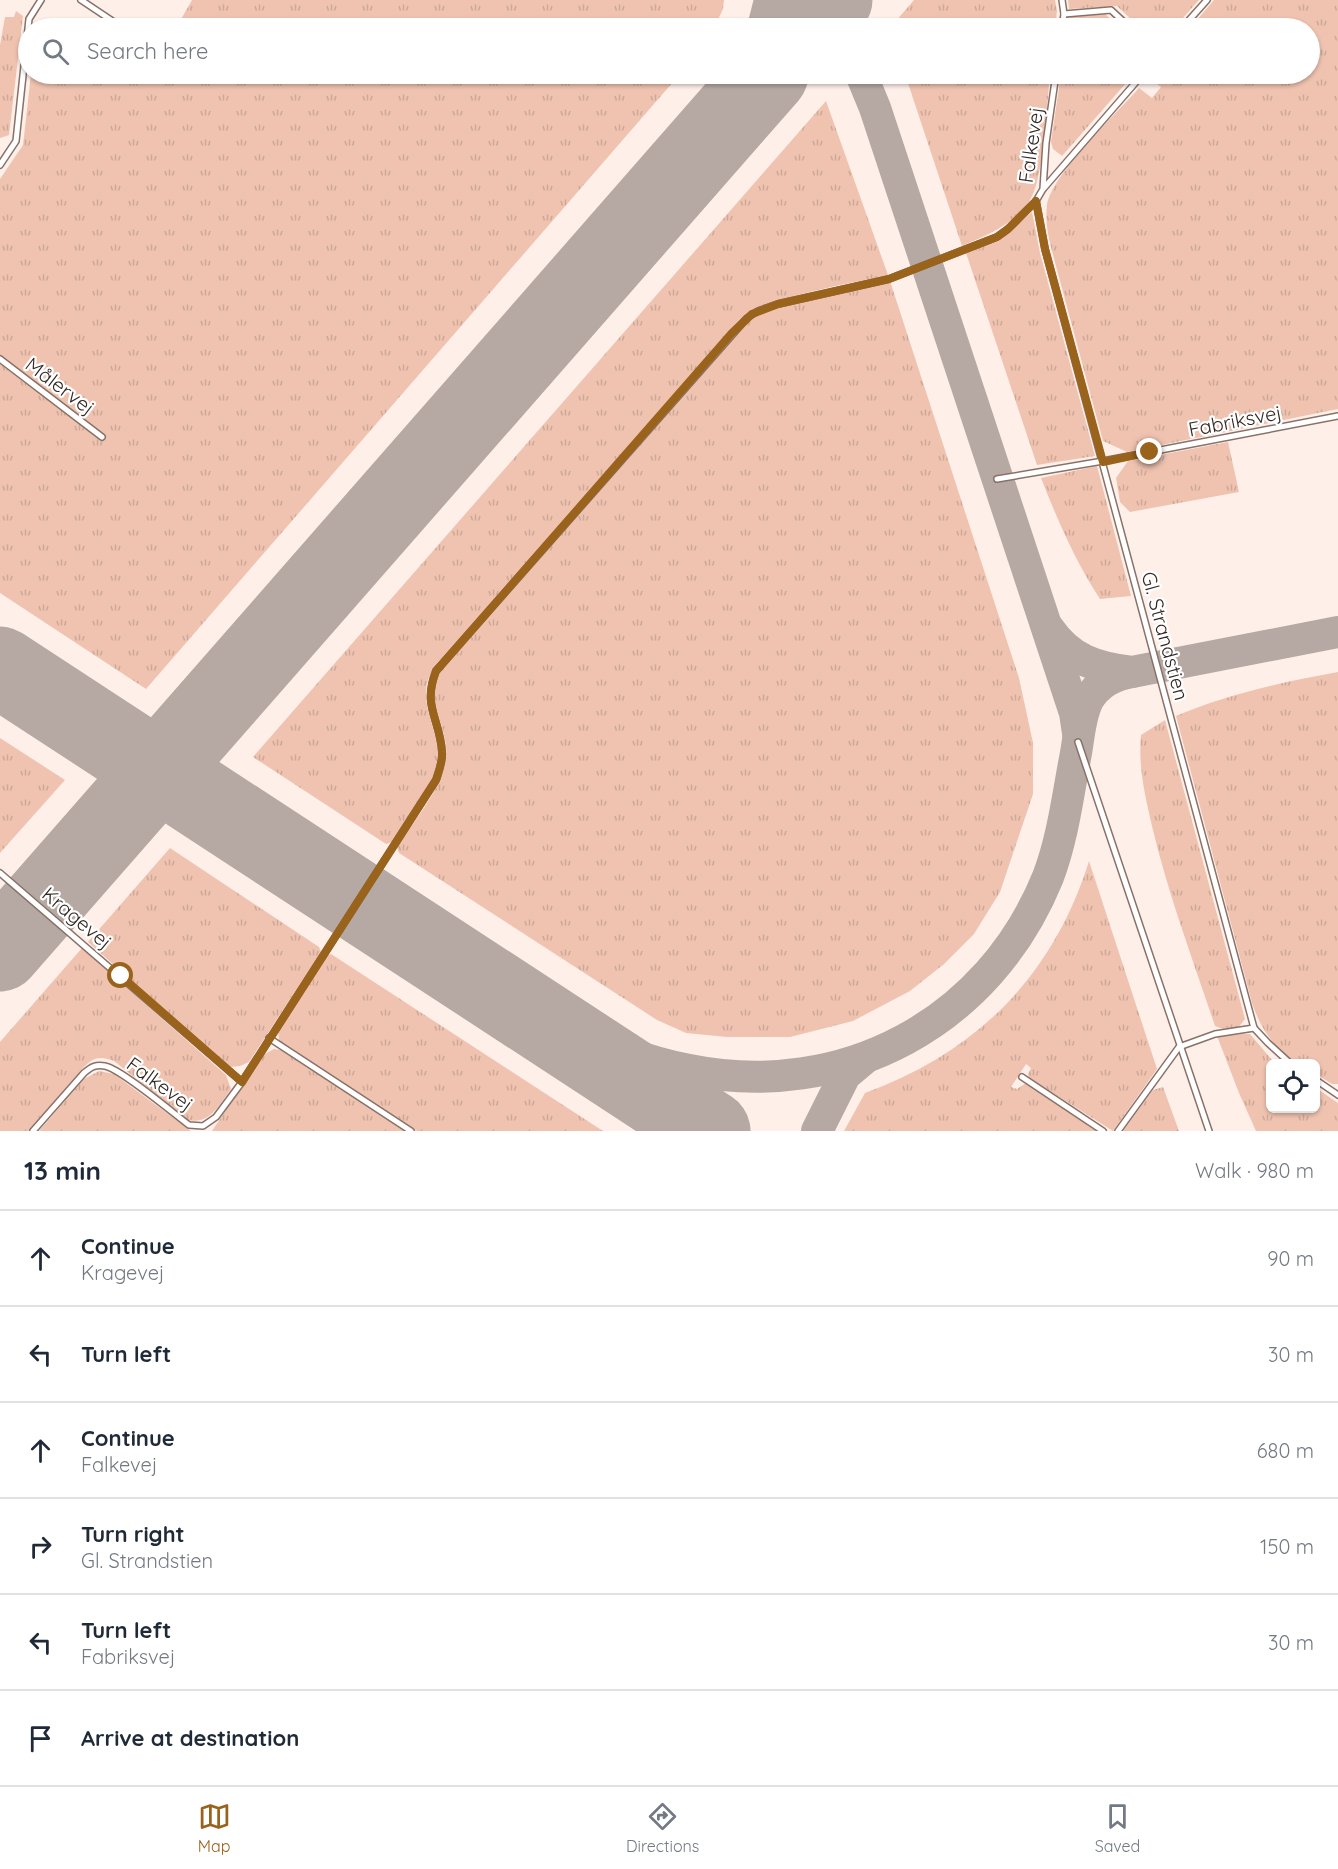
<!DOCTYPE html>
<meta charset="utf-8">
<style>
body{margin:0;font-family:Quicksand,sans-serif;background:#f2f2f3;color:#1f2937}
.controls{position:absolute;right:18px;bottom:18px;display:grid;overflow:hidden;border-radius:9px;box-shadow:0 2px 4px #0004}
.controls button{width:54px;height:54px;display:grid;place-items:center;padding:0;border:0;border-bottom:2px solid #e0e1e3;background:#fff;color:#1f2937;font:30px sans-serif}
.stop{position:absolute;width:18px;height:18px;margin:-14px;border:4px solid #99631c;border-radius:50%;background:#fff}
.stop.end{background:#99631c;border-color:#fff;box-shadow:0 2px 6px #0008}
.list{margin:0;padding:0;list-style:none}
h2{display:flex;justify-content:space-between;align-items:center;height:78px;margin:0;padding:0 24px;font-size:26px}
h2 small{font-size:20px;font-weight:400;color:#747a83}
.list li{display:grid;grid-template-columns:39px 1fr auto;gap:18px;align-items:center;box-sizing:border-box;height:96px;padding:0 24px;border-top:2px solid #e0e1e3}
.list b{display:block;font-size:22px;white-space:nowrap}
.list p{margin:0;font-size:20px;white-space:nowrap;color:#747a83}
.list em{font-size:20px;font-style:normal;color:#747a83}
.icon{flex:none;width:33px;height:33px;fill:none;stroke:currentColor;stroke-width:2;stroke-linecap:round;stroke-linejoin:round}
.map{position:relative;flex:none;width:1338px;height:1131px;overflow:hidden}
.search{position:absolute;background:#fff;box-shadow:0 2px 4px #0004;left:18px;right:18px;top:18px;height:66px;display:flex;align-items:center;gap:15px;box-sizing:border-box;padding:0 21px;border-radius:33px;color:#747a83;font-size:22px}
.sheet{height:654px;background:#fff}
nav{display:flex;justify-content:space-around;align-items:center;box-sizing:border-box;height:84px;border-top:2px solid #e0e1e3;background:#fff;font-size:16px;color:#747a83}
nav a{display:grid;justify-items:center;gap:3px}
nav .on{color:#99631c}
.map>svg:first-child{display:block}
</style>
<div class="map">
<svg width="1338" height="1131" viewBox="0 0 1338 1131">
<defs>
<pattern id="grass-tufts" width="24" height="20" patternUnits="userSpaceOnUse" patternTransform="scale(1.5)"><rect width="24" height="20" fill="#efc3b0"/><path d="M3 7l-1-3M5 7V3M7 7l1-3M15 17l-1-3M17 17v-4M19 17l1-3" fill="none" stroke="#cda897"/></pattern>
</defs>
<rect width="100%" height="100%" fill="#ffefe9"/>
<g fill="url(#grass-tufts)">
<path d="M192,0H724L723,9L714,28H176Z"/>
<path d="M914,0H1055L1057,11L1055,28H890Z"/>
<path d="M1068,0H1199L1174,28H1129L1134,22L1117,6L1069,9Z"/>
<path d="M1214,0H1338V409L1127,452L1103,441L1052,251C1048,236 1045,221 1047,205C1052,174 1116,114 1139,88L1152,98L1161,87L1148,77L1151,74H1310V28H1190Z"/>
<path d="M16,11L23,16L9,135L0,138V45L5,17H14Z"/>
<path d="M1105,14L1121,28H1067L1068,17Z"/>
<path d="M31,74H131L145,82L150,74H680L146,689L0,593V179L23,145Z"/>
<path d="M905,74H1050C1047,102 1044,179 1030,200C1015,224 987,235 962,246Z"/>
<path d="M1061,74H1134L1062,156L1053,149L1051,142Z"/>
<path d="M826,101L888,275C844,285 781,294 744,317L450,649C444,656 436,663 432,671C416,698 437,726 438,754C439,763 435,773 431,781L392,842L386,844L253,757Z"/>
<path d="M1032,212L1040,253L1095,456L1037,465L966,253L999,241Z"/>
<path d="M890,281L1019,678L1033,743V794L1000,892L974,934L944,964L910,991L853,1021L790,1037H727L686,1033L657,1020L399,853L397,847C414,821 450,779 446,747C443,719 428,705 438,674L739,331L755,317L781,306Z"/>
<path d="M1228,442L1239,492L1130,512L1120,502L1116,478L1128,461Z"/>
<path d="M1097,466L1131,596L1100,599C1075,561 1058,521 1041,478Z"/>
<path d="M1338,672V1084H1332L1316,1074V1064C1310,1064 1302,1065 1297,1062C1274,1050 1260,1027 1252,1003L1176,716C1228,694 1283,682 1338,672Z"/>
<path d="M1165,720L1245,1019L1238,1028L1223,1029L1215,1026C1193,960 1168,894 1152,826C1145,795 1138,767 1141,735Z"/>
<path d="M0,738L65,780L0,853Z"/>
<path d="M170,848L319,947L321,952L249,1062L240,1066L229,1067L88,942Z"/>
<path d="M1089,861L1157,1069L1113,1131L1029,1078L1028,1074L1031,1068L1026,1064L1011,1087L1017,1089L1026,1083L1096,1131H844L865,1093C977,1052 1053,976 1089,861Z"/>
<path d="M82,948L226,1075L231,1089C219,1105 210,1125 188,1120L114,1061C99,1056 94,1057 83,1068L28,1131H0V1042Z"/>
<path d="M331,954L603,1131H417L279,1041L278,1030L326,956Z"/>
<path d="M1243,1034H1250L1272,1060L1278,1063L1270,1064V1108H1316V1088L1338,1103V1131H1256L1239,1093L1217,1036Z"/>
<path d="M274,1049L281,1050L405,1131H212L263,1055Z"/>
<path d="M99,1071L114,1074L191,1131H39L84,1079Z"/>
<path d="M1163,1087L1179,1131H1123L1153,1090Z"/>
</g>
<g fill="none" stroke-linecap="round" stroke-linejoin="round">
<g stroke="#b6a9a4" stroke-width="32">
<path d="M830,0L842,28"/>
<path d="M763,28L770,0"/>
<path d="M861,74L875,108L1075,713L1078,733"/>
<path d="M714,135L732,106L748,74"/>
<path d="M1049,629C1070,660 1097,668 1132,672L1338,632"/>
<path d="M535,1016C587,1037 633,1059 689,1070C843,1101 989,1023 1048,877C1063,838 1068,794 1076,753C1079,736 1080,716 1088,700C1098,683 1114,675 1132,672"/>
<path d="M817,1131L845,1075L864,1059"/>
</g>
<g stroke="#b6a9a4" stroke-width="81">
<path d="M807,28L832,0"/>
<path d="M0,667L710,1131"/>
<path d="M0,951L768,74"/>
</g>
<g stroke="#887268" stroke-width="8">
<g id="service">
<path d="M81,0L123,28"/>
<path d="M1062,0L1064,14"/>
<path d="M1062,28L1064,14L1111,10L1126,24"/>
<path d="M1182,28L1207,0"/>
<path d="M0,165L16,141L29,19L41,0"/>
<path d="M1044,188L1143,74"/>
<path d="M1036,201L1045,249L1254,1028L1268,1043L1291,1064"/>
<path d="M0,359L102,437"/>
<path d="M997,479L1103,461L1338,416"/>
<path d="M1078,742L1209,1131"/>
<path d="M0,873L242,1082"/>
<path d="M269,1038L411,1131"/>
<path d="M1022,1077L1103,1131"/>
<path d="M1316,1080L1338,1095"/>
<path d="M33,1131L84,1073C91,1067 96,1064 105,1066C121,1069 173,1113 189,1125L203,1126L216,1117L242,1082L436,780C439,771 443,761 442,752C440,719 422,707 436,671L747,318L758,311L778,304L889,279L997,237L1008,229L1036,201L1043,189L1046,143L1056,74"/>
<path d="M1118,1131L1179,1047L1215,1034L1254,1028"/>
</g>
</g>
<use href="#service" stroke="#fff" stroke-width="5"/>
</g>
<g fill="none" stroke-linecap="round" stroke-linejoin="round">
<path stroke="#99631c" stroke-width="8" d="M121,976L242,1082L436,780C439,771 443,761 442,752C440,719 422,706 436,671L732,333L752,314L778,304L889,279L997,237L1008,229L1036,201L1045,249L1103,462L1150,452"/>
</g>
<g text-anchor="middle" stroke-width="4.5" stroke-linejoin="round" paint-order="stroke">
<g font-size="20" fill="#322824" stroke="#fff">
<text transform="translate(1031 145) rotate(-82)" y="7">Falkevej</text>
<text transform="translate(60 386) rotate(37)" y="7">Målervej</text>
<text transform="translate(1235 421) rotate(-11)" y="7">Fabriksvej</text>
<text transform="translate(1165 636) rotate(75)" y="7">Gl. Strandstien</text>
<text transform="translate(77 918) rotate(40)" y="7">Kragevej</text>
<text transform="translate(160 1084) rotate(36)" y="7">Falkevej</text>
</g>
</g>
</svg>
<div class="controls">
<button><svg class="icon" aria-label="locate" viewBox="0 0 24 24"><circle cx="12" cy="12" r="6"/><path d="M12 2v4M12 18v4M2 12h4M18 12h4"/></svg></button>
</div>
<div class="stop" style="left:121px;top:976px"></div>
<div class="stop end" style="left:1150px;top:452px"></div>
<div class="search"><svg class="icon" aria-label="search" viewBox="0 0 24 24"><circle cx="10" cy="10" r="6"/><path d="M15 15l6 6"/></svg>Search here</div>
</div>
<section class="sheet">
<h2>13 min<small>Walk · 980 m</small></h2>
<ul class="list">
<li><svg class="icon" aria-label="ahead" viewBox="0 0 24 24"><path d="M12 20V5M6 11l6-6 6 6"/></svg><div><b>Continue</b><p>Kragevej</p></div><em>90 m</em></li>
<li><svg class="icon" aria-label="left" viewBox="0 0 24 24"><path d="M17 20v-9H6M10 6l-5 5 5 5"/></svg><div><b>Turn left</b></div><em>30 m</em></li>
<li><svg class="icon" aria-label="ahead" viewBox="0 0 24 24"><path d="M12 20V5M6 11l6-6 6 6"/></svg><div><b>Continue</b><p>Falkevej</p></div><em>680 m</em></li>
<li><svg class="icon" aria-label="right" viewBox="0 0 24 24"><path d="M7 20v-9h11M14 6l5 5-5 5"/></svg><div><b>Turn right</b><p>Gl. Strandstien</p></div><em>150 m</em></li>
<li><svg class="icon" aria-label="left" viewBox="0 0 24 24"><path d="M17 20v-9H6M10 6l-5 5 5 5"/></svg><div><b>Turn left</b><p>Fabriksvej</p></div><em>30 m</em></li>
<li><svg class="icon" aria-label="arrive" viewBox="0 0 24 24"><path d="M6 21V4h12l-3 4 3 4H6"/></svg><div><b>Arrive at destination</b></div></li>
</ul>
</section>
<nav>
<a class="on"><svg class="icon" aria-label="map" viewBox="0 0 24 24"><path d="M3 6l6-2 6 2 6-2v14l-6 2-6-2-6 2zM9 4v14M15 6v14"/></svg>Map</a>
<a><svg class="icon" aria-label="directions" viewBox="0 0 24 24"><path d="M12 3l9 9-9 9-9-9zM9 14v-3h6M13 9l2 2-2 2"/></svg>Directions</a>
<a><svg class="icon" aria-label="saved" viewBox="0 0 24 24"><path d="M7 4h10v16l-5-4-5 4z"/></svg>Saved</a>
</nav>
